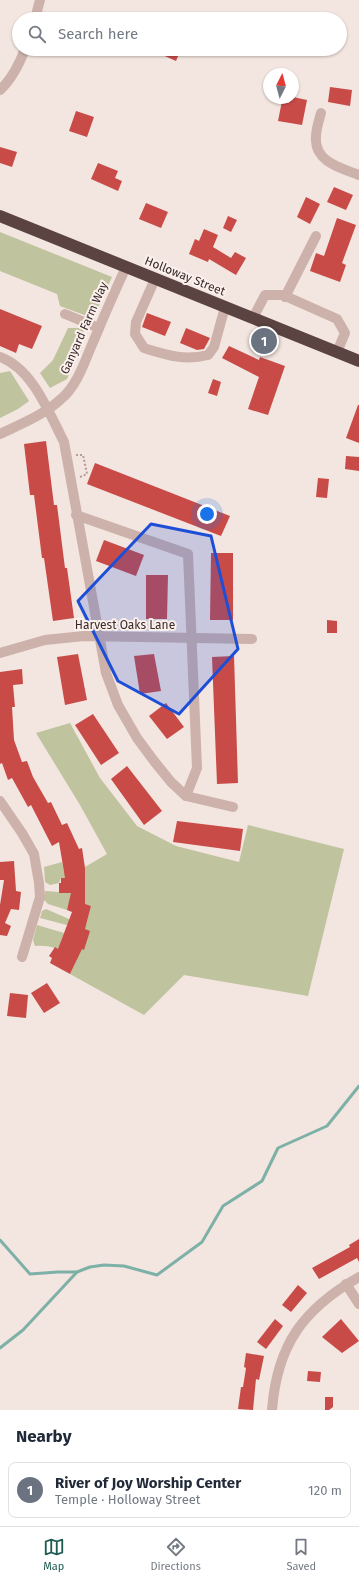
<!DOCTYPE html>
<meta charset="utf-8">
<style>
body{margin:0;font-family:"Fira Sans",sans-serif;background:#f6f6f7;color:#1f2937}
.compass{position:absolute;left:263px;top:68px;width:36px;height:36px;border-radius:50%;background:#fff;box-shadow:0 1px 3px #0004;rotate:6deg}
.you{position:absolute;left:207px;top:514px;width:14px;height:14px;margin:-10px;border:3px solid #fff;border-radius:50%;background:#1a73e8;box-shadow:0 0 0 6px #1a73e833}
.badge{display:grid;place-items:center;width:26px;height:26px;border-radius:50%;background:#1e5c53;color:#fff;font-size:13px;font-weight:700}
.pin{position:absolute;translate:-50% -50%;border:2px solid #fff;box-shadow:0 1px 4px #0006}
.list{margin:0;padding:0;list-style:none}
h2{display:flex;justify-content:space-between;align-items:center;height:52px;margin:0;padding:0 16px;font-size:17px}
h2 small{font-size:13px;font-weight:400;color:#747a83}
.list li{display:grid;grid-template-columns:26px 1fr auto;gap:12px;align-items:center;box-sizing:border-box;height:56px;margin:0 8px 8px;padding:0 8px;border:1px solid #e0e1e3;border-radius:8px}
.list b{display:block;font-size:15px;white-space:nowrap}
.list p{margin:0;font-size:13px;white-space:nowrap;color:#747a83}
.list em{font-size:13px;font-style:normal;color:#747a83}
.icon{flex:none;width:22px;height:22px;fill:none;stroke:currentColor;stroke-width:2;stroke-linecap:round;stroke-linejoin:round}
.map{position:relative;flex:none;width:359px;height:1410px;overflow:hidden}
.search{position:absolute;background:#fff;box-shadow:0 1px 3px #0004;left:12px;right:12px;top:12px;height:44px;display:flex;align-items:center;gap:10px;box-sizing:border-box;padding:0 14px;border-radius:22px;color:#747a83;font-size:15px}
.sheet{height:116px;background:#fff}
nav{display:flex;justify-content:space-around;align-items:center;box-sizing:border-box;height:56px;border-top:1px solid #e0e1e3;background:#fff;font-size:11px;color:#747a83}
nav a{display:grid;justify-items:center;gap:2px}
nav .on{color:#1e5c53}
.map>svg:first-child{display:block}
</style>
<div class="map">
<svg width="359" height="1410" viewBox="0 0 359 1410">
<rect width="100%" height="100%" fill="#f3e5df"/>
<g fill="#bfc39e">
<path d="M0,232L112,277L95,314L87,316L60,306L57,294L0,271Z"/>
<path d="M68,328H83L84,336L67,379L50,388L40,373L53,360Z"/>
<path d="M10,371L29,401L18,409L0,418V373Z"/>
<path d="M70,723L100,778L137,826L176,846L239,862L248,825L344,849L308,996L184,975L144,1015L70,974L77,959C62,951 52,944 35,946L33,940L37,925L64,933L61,941L66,944L90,931L40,918L42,911L46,909L69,919V920L86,925L91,906L70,900L67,910L48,904L44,900L45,891L85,894L61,878L59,883L50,885L45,882L44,867L62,862L64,872L85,867L107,854L80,805L36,733Z"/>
</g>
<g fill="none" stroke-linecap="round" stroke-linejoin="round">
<g stroke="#7db1a8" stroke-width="3">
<path d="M0,1240L30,1274L58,1272H77"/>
<path d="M0,1348L23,1330L77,1272L90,1267L104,1265L124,1266L157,1275L202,1242L223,1206L262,1181L278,1148L327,1126L359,1086"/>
</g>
</g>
<g fill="#c84b48">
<path d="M149,49H181L176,61Z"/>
<path d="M330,87L352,90L350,106L328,102Z"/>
<path d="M293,97L307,100L302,125L278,121L282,101L289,103L290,98H293Z"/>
<path d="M76,111L94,117L87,137L69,131Z"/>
<path d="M0,147L17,152L12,167L0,163Z"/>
<path d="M98,163L118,171L115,178L122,181L118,191L91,179Z"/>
<path d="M334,187L353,195L346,210L327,202Z"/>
<path d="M306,197L320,204L310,224L297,217Z"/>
<path d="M146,203L168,212L161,228L139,219Z"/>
<path d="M228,216L237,220L231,232L223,228Z"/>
<path d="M337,218L356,225L342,263L346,265L340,282L310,271L316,253L324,256Z"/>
<path d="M204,229L218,235L213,247L231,258L235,252L246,258L236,275L209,259L208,262L189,254L195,239L199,241Z"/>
<path d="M0,309L42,326L32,349L19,344L16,353L0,346Z"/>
<path d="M147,313L171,322L165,336L142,327Z"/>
<path d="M186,328L210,338L204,349L197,350L180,343Z"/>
<path d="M229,346L259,360L260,357L285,366L268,415L248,409L259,377L222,358Z"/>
<path d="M213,379L221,382L217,396L208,393Z"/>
<path d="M358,405H359V443L346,438Z"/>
<path d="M46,441L54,505H57L65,568H67L74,618L53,621L44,558H42L34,495H30L24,444Z"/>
<path d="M346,456L359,457V471L345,469Z"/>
<path d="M95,463L230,516L221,536L87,484Z"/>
<path d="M318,478L329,479L327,498L316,497Z"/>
<path d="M104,540L144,555L136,576L96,561Z"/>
<path d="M211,553H233V620H210Z"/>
<path d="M146,575H168L167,619H146Z"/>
<path d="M327,620L337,621V633H327Z"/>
<path d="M78,654L87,700L65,705L57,657Z"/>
<path d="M154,654L161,691L140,694L134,656Z"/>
<path d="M234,656L238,783L217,784L212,657Z"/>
<path d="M22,669L23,684L13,685L15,707H12L14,740L22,762L27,761L33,777L48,803L51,802L62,825L67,823L79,849L82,848L85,868V904L91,906L85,929L90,931L84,950L82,949L70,974L50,963L52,958L49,956L55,947L58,949L72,912L67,910L71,893H59V883H61V878H65L59,842L52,846L31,805L28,807L12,778L8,780L2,763L0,764V672Z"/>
<path d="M166,703L184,727L167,739L149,716Z"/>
<path d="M93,714L119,753L101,765L75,725Z"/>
<path d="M127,766L162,811L144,825L111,779Z"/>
<path d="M177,821L243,829L240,851L173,842Z"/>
<path d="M14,861L16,891L21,892L19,910L11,909L5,923L11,926L7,936L0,935V905L4,880H0V862Z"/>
<path d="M47,983L60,1003L44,1013L31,993Z"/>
<path d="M10,993L28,995L26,1018L7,1016Z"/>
<path d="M359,1239V1262L357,1258L319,1279L312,1268L350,1247L349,1245Z"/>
<path d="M298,1285L307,1293L291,1312L282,1305Z"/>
<path d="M275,1319L283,1326L266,1349L257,1342Z"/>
<path d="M341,1319L359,1341L342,1353L322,1337Z"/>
<path d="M246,1353L264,1356L259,1380L256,1379L253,1410L238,1409L241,1387H243L246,1368L244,1367Z"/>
<path d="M308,1371L321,1372L320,1382L307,1381Z"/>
<path d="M325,1397H333V1407L329,1410H325Z"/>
</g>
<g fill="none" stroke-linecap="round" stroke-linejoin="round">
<path stroke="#b89c94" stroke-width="2" stroke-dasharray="2 2" stroke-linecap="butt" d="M76,455H83L87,474L80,477"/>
<g stroke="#ccb2aa" stroke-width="10">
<path d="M35,19L40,0"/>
<path d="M0,90C12,79 19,65 25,49"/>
<path d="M321,113C319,120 316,129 316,137C314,162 341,168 359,175"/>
<path d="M155,279L136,322L135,334L144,348C167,355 184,361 208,355L214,347L225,307"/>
<path d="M285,297L316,236"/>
<path d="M65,314L99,328"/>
<path d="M253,318L265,295H283L337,319L345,333L337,352"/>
<path d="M0,357C33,369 49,413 64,442L106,673L118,705L137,738L154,761L171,782L186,796L233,807"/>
<path d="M0,434C21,424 44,415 61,399C78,385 85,360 94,340C104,316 115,291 126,267"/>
<path d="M76,515L188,554L197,768L186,796"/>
<path d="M0,653L45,640L84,636L252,639"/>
<path d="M0,801L22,833L34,854L39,883L40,897L22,957"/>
<path d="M346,1284L359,1304"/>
<path d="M272,1410C277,1345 303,1309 359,1277"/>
</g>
<path stroke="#5a4341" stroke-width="12" d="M0,216L359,361"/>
</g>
<path fill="#1d4ed8" fill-opacity="0.2" stroke="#1d4ed8" stroke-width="3" stroke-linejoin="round" d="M151,524L211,536L238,649L179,714L118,681L78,601Z"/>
<g text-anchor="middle" stroke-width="4" stroke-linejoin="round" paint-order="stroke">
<g font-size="12" fill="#392b2a" stroke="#fbf0ec">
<text transform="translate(185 276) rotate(22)" y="4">Holloway Street</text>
<text transform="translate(84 328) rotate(-66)" y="4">Ganyard Farm Way</text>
<text x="125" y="629">Harvest Oaks Lane</text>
</g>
</g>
</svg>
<svg class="compass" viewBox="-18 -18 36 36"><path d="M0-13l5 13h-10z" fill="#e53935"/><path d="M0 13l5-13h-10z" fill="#747a83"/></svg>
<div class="you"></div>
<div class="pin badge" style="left:264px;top:341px;background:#6b7280">1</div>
<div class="search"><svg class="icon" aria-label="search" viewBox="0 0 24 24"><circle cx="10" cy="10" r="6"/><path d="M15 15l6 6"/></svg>Search here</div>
</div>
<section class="sheet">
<h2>Nearby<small></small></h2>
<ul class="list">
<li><span class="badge" style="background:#6b7280">1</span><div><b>River of Joy Worship Center</b><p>Temple · Holloway Street</p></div><em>120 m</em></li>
</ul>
</section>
<nav>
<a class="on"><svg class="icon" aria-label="map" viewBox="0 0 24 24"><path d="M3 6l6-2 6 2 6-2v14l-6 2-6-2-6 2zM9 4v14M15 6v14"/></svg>Map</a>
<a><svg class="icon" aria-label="directions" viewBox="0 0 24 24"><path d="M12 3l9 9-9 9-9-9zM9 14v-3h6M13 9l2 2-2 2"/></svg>Directions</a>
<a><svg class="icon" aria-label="saved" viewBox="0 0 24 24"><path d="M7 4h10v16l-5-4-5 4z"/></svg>Saved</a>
</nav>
